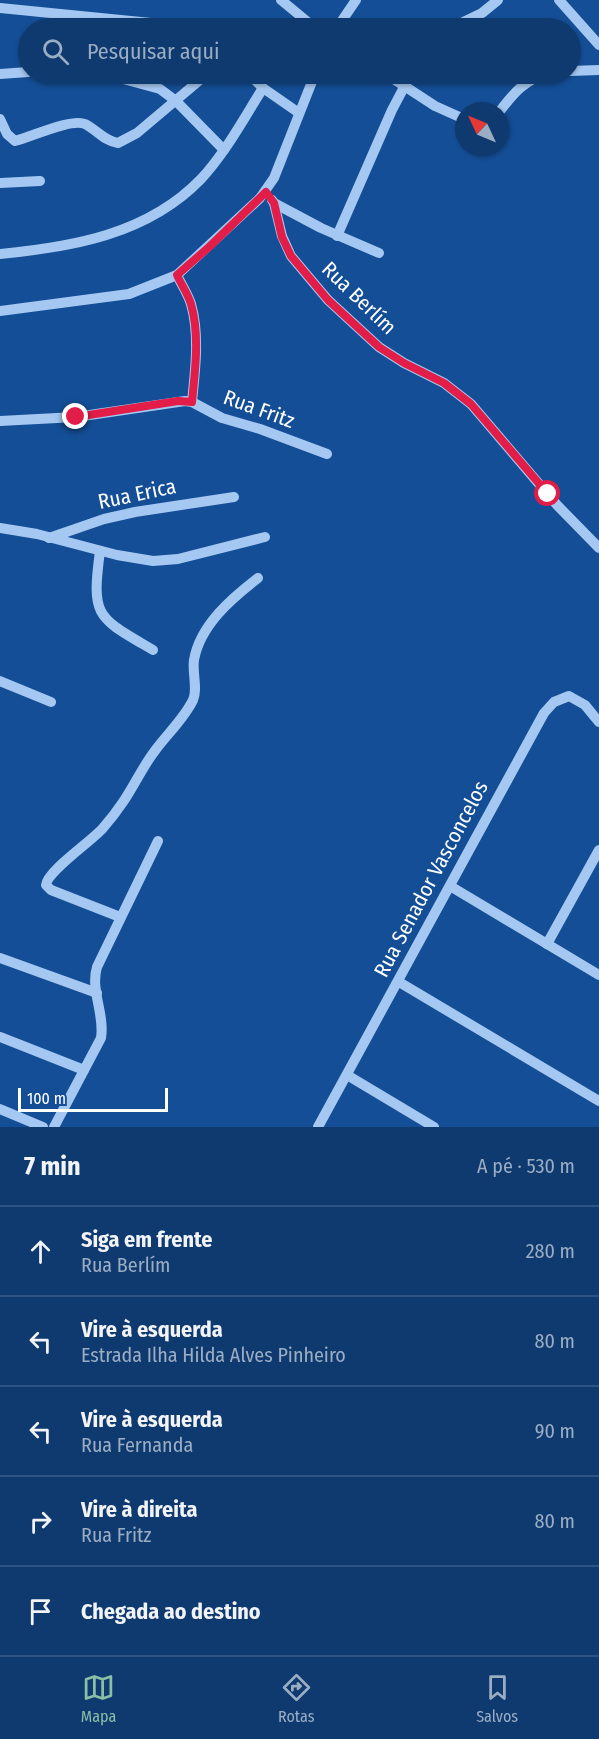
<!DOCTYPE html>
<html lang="pt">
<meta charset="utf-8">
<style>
body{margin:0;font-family:"Fira Sans Condensed",sans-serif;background:#184175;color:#f1f3f6}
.compass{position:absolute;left:455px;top:102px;width:54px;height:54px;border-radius:50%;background:#0f3a70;box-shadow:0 2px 4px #0004;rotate:314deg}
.scale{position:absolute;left:18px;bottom:15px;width:150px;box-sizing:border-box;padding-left:6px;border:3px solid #fff;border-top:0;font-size:16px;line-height:21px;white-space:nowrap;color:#fff;-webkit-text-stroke:4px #144e96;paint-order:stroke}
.stop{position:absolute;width:18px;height:18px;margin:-14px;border:4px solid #e11d48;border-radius:50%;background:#fff}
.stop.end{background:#e11d48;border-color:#fff;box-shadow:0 2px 6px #0008}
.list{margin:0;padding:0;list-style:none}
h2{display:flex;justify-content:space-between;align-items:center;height:78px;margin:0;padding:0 24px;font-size:26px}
h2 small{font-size:20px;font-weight:400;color:#9badc3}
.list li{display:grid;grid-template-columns:39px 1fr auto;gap:18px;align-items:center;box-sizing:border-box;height:90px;padding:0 24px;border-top:2px solid #2f5483}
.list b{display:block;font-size:22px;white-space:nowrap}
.list p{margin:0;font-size:20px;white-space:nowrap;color:#9badc3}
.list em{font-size:20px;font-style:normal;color:#9badc3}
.icon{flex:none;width:33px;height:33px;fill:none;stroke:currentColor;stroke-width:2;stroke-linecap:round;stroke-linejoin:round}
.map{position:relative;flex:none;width:599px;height:1127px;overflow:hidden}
.search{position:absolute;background:#0f3a70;box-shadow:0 2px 4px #0004;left:18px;right:18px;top:18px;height:66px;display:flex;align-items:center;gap:15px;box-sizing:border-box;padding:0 21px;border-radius:33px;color:#9badc3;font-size:22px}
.sheet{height:528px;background:#0f3a70}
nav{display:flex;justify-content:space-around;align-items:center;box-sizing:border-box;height:84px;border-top:2px solid #2f5483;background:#0f3a70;font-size:16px;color:#9badc3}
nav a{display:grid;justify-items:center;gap:3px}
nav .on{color:#8abfa5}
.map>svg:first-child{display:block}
</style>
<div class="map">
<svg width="599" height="1127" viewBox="0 0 599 1127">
<rect width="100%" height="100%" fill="#144e96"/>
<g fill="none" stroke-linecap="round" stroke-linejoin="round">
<g stroke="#a5c8f2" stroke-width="10">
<path d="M281,0L315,28"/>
<path d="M559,0L599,45"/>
<path d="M0,8L171,25L183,28"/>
<path d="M337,28L356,0"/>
<path d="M451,28L482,13L498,0"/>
<path d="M570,71L599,70"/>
<path d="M0,74L28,72"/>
<path d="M105,74L160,89L176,101L224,150"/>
<path d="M249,74L263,88L299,113"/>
<path d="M386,74L435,106L464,119"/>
<path d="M500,111C513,94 525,79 547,74"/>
<path d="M0,119L7,134L15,141C31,137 71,118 85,124C97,130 104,141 118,143L137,133L207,74"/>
<path d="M0,183L40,181"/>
<path d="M272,200L274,203L321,228L379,253"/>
<path d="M274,203L282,236L291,256L328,300L379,347L404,363L444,383L471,404L557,505L599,548"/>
<path d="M337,236L392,110L411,74"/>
<path d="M0,254C73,247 148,234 201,179C226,152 244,118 263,88"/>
<path d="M177,275C181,284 188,294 191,304C200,335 195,371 192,402"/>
<path d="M0,311L129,294L177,275L260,198L274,178L315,74"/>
<path d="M0,421L76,417L185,401L192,402L222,418L260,429L327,454"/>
<path d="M0,528L37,534L117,555L153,561L178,559L265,537"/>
<path d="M49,538L104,519L135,512L234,497"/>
<path d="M100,551C91,618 97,617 153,650"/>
<path d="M0,681L51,702"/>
<path d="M450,886L599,975"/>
<path d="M120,917L51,890L46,885C47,871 92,841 103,828C110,820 117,811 123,802C134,786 142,768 154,752C166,735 184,719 193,700C198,689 192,672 194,660C200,625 232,598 258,578"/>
<path d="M547,944L599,850"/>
<path d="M0,958L97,993"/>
<path d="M399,982L599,1101"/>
<path d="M0,1037L84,1070"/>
<path d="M347,1075L434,1127"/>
<path d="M0,1109L43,1127"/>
<path d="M54,1127L101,1038C105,1014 90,990 97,967L158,841"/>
<path d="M318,1127L544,713L554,702L569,696L585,705L599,722"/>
</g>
</g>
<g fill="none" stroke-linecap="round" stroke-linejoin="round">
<path stroke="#e11d48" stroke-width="8" d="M76,417L178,401L192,402C195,371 200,335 191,304C188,294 181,284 177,275L209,247L266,192L274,203L282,237L291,256L328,300L379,347L404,363L444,383L471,404L548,494"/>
</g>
<g text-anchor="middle" stroke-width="5" stroke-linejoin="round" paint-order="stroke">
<g font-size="21" fill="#fff" stroke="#144e96">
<text transform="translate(359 298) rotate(44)" y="7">Rua Berlím</text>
<text transform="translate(259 409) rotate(20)" y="7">Rua Fritz</text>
<text transform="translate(137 494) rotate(-12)" y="7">Rua Erica</text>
<text transform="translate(431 879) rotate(-62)" y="7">Rua Senador Vasconcelos</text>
</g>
</g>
</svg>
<svg class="compass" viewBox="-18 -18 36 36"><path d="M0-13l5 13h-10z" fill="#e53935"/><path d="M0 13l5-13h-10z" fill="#9badc3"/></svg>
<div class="scale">100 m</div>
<div class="stop" style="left:548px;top:494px"></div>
<div class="stop end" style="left:76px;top:417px"></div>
<div class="search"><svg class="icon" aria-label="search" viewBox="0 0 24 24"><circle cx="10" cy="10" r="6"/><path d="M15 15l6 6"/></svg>Pesquisar aqui</div>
</div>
<section class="sheet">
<h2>7 min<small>A pé · 530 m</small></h2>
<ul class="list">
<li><svg class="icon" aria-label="ahead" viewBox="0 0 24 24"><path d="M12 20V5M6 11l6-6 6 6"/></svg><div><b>Siga em frente</b><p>Rua Berlím</p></div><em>280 m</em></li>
<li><svg class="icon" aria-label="left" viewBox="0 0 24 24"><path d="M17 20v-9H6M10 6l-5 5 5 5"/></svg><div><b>Vire à esquerda</b><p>Estrada Ilha Hilda Alves Pinheiro</p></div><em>80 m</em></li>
<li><svg class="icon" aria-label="left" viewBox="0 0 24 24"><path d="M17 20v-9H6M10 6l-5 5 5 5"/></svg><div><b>Vire à esquerda</b><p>Rua Fernanda</p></div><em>90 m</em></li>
<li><svg class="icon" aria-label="right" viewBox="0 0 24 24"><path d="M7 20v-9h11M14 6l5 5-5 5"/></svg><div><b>Vire à direita</b><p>Rua Fritz</p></div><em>80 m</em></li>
<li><svg class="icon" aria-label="arrive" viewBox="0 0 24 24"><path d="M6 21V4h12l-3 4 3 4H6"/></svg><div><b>Chegada ao destino</b></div></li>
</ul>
</section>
<nav>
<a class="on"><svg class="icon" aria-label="map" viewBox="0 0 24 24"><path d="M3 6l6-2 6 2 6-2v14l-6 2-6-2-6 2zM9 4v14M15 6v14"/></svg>Mapa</a>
<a><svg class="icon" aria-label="directions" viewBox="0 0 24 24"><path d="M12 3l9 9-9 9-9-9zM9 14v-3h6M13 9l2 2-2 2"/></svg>Rotas</a>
<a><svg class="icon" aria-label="saved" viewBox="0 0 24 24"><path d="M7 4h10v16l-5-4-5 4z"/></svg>Salvos</a>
</nav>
